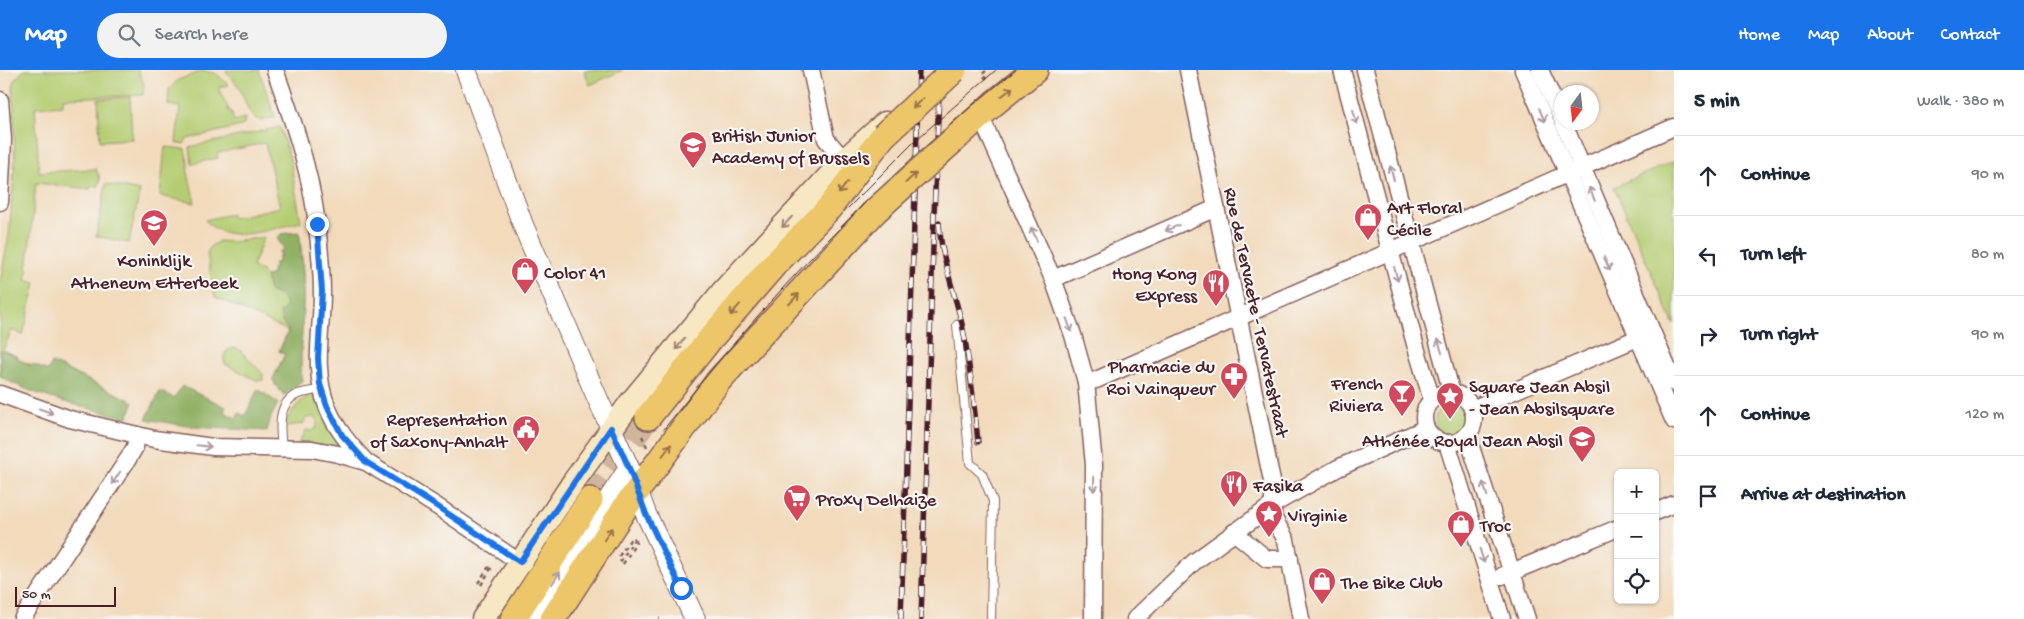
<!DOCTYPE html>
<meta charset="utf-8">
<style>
body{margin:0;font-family:"Gochi Hand",sans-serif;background:#f2f2f3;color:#1f2937}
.controls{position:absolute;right:15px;bottom:15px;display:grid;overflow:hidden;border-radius:8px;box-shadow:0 1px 4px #0004}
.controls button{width:45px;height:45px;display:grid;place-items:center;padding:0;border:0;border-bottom:1px solid #e0e1e3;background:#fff;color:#1f2937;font:25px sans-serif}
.compass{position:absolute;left:1554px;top:15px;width:45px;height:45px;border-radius:50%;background:#fff;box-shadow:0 1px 4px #0004;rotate:195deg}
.scale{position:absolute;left:15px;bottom:12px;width:101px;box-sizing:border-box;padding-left:5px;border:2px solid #4a1f2b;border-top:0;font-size:14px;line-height:18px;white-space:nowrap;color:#4a1f2b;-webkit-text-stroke:4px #f6f6f2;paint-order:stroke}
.stop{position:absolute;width:15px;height:15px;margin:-11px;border:4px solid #1a73e8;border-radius:50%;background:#fff}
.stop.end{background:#1a73e8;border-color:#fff;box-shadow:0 1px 5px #0008}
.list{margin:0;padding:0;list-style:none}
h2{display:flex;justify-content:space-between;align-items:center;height:65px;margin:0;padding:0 20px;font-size:21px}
h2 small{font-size:16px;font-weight:400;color:#747a83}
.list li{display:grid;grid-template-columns:32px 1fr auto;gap:15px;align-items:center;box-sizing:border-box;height:80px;padding:0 20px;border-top:1px solid #e0e1e3}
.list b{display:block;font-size:19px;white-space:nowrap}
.list em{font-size:16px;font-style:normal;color:#747a83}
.icon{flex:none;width:28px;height:28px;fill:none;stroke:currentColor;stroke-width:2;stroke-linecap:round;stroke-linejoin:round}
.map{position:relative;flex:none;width:1674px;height:549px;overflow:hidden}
header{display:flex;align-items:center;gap:30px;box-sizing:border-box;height:70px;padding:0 25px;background:#1a73e8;color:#fff}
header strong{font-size:24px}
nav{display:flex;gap:28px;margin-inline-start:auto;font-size:18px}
.search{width:350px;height:45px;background:#f2f2f3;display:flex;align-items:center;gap:12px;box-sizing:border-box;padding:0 18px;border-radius:28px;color:#747a83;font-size:19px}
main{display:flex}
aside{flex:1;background:#fff}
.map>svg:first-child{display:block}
</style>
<header>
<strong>Map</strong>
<div class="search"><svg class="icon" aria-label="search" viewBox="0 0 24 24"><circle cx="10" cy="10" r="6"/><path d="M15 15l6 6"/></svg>Search here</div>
<nav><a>Home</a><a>Map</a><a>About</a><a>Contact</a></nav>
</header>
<main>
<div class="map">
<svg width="1674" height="549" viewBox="0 0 1674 549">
<rect width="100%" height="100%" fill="#f6f6f2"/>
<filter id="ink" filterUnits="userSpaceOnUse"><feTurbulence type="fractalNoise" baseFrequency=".02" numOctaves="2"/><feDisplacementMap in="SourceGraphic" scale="10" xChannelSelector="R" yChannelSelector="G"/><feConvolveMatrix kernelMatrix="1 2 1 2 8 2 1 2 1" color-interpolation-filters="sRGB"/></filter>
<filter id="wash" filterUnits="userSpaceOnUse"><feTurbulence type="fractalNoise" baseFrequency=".0096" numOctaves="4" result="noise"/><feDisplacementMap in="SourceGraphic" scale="20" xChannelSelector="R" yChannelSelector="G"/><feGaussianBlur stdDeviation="1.12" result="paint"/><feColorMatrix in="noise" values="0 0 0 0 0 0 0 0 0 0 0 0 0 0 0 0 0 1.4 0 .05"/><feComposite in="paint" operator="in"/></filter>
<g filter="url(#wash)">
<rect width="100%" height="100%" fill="#f2dabb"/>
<g fill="#b5cd72" stroke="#80764e">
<path d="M24,0H138L144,14L143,25L63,28V35L35,37L39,102L96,99L100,109L98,117L91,116L90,119L36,113L26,210L36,213L23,265L12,260L3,280L18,287L17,289L48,301L52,293L134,332L127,348L31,321L0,306V211L9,165L15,93L13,17L15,9Z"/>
<path d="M225,0H259L275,47L261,51L255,48L249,41L239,17Z"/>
<path d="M584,0H623L590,15Z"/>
<path d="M203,1L215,3L229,15L219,17C220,27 227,31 229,41H231L234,51L245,48L244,54L241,56L187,69L184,74L176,73L180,37L168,35L169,19L178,10Z"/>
<path d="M130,27L132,69L100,71L98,29Z"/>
<path d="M280,57L290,89L301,152C272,158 228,177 205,150L231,144L232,148L280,137L265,73L217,83L218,88L192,94L190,77Z"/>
<path d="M165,77L185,79L189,97L187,98L195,133L160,126Z"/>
<path d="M1674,91V255L1614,117Z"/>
<path d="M106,114L140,121L129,173L96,166Z"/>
<path d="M299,162C302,186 304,209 303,233C303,259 299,285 302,311L284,325L276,316L273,309L285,284L279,281L288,261L215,227L207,184L210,177L219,171L233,172L264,167L252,197L262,201L266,207L273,203L272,199L276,197L274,194L279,191L277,188L281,185L279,182L284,179L277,168L281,164Z"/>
<path d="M235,278L239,279L263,304V310L258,311L225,294C222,286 225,279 235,278Z"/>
<path d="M317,323L340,373L339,377L298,374L306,360L312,361L317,357V352L314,347L306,348L303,354L285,356C291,339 300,328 317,323Z"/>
<circle cx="1450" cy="350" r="15"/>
</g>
<g fill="#90b064" stroke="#6d6848">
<path d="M299,162C302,185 304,209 303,233C303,259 299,285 302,311L284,325L276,316L273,309L285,284L279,281L289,261L282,252L280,243L286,237C285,226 280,225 270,222L268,217L266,207L273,203L272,199L276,197L274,194L279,191L277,188L281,185L279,182L284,179L277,168L281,164Z"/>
<path d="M0,280L18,287L17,289L31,296L32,294L48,301L52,293L134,332L127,348C86,337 36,328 0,306Z"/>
<path d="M182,316L226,337L224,342L236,348L239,343L245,346L258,319L278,333L271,347L267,361L193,357L146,349L160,321L174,328Z"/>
</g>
</g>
<g filter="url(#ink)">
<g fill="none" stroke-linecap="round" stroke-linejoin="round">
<path stroke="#d0b59e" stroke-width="25" stroke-dasharray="25 12" stroke-linecap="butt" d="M590,430L648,347"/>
<g stroke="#85605d" stroke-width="10">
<g id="service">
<path d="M957,255L970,393L982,404L993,431L991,549"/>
<path d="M282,378C280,360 276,333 298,324C305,322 314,321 321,319"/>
</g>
</g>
<g stroke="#85605d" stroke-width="19">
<g id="minor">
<path d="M275,0C292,48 309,96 316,147C319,172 322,198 322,223C322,261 312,299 327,336C335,358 350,375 366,392"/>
<path d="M811,0L826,69L844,90"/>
<path d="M1188,0L1273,416V447L1286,470L1301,549"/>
<path d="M1342,0L1415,274L1432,330"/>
<path d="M1365,0L1452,324"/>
<path d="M1523,0L1674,351"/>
<path d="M1540,0L1562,49"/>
<path d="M0,30L3,70L0,132"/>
<path d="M980,45L1053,209L1073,265L1086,312L1094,395L1093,549"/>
<path d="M1563,52L1674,313"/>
<path d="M1053,209L1216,138"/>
<path d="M1086,312L1096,310L1674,57"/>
<circle cx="1449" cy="348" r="25"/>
<path d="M0,324L70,349L154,369L213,377L312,379L338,384L366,392L438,437L519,492"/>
<path d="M1472,339L1647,264"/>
<path d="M1467,365L1527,549"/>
<path d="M1447,373L1502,549"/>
<path d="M1655,442L1674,434"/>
<path d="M1234,462L1267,489H1290"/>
<path d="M1502,506L1618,458"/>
<path d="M22,549L128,389L135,377L137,365"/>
<path d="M1135,549L1194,492L1274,434L1338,398L1426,358"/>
</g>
</g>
<g stroke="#85605d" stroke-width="22">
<g id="tertiary">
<path d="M466,0L523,155L596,325L629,398L646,444L695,549"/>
<path d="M530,549L629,398"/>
</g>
</g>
<g stroke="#85605d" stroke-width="25">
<path id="secondary" d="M483,549L574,411L631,332L723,221L844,90L885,53"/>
</g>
<g stroke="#85605d" stroke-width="28">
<g id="primary">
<path d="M958,66L993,34L1035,0"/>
<path d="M648,347L710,269L773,196L830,137L883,66"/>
<path d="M513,549L590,430"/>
<path d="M553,549L626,436L719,310L875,141"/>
</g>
</g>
<g stroke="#85605d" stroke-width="2.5" stroke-dasharray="4 4" stroke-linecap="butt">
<path d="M986,1L982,4L989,12"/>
<path d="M642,366L647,377"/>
<path d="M619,486L630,470L635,468"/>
<path d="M620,492L635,468"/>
<path d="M623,494L636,473V467"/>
<path d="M478,513L488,498L492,497"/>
<path d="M481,515L492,497"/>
<path d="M659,549H660"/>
</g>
<use href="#service" stroke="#fff" stroke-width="8"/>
<use href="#minor" stroke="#fff" stroke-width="16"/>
<use href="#tertiary" stroke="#fff" stroke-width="20"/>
<use href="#secondary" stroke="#f7e8c3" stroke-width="22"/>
<use href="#primary" stroke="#ecc669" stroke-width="25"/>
<g stroke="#4a1f2b" stroke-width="1">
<path d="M848,138L917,69L996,0"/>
<path d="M664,359C768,226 883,105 1016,0"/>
</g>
<g stroke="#4a1f2b" stroke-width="5.5">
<g id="rail">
<path d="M939,153C941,187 954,221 962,254C970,293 974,332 978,372"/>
<path d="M901,549L919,0"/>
<path d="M921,549L934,145L940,0"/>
</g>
</g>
<use href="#rail" stroke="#f6f6f2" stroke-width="4" stroke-dasharray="11" stroke-linecap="butt"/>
<g stroke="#85605d" stroke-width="28" stroke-linecap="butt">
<g id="primary-bridge">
<path d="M883,66L954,0"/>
<path d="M875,141L958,66"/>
</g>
</g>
<use href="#primary-bridge" stroke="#ecc669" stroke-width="25"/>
</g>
<defs><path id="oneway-shaft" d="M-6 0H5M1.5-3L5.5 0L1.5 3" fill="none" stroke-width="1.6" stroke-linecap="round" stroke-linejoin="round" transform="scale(1.25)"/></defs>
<g stroke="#9b724a">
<use href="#oneway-shaft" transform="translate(1007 22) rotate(-39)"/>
<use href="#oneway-shaft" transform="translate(918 33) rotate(137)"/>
<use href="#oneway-shaft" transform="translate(911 108) rotate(-42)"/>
<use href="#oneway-shaft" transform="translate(843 118) rotate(126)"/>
<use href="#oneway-shaft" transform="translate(794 229) rotate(-47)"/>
<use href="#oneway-shaft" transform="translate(735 240) rotate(131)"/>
<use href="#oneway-shaft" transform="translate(667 380) rotate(-53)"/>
<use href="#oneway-shaft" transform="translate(608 464) rotate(-57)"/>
</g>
<g stroke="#ae9aa0">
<use href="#oneway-shaft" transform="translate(1542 45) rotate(67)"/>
<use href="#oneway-shaft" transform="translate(1355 47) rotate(75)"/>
<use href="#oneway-shaft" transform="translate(1392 103) rotate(-105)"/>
<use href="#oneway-shaft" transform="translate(1592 124) rotate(-113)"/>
<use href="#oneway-shaft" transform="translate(1172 158) rotate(157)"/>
<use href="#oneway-shaft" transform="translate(1034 164) rotate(-113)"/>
<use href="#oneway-shaft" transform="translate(1607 194) rotate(66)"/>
<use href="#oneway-shaft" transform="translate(1396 204) rotate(75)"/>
<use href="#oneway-shaft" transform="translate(1069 255) rotate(71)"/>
<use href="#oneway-shaft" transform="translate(1440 276) rotate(-106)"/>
<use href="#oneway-shaft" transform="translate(46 341) rotate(19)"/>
<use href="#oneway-shaft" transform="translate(204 376) rotate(6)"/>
<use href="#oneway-shaft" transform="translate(116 408) rotate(123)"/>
<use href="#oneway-shaft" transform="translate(1094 414) rotate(91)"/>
<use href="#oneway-shaft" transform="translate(1485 419) rotate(-108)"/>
<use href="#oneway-shaft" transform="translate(1482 486) rotate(72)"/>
<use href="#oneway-shaft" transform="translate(556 508) rotate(-57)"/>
</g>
<g stroke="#a08477">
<use href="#oneway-shaft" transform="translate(787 152) rotate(133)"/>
<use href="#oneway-shaft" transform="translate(680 274) rotate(129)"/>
</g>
</g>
<g fill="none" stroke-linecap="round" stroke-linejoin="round" filter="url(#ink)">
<path stroke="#1a73e8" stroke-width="6" d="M317,154L322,221L318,288L320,314L327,336L342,365L366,392L438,437L520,492L611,358L629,398L646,444L681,518"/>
</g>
<defs>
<g id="school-pin" transform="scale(1.4375)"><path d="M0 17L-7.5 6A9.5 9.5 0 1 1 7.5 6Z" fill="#d1495b" stroke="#f6f6f2"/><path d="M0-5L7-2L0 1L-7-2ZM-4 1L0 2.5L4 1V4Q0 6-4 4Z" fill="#fff"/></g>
<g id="shop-pin" transform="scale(1.4375)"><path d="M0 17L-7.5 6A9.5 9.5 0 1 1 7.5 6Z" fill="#d1495b" stroke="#f6f6f2"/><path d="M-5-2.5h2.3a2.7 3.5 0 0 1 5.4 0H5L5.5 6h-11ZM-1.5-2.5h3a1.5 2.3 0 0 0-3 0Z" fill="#fff"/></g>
<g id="restaurant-pin" transform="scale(1.4375)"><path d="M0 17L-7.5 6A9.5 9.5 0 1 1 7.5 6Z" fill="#d1495b" stroke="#f6f6f2"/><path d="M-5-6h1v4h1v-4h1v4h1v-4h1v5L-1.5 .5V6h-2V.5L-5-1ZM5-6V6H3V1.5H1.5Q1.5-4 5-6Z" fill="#fff"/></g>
<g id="pharmacy-pin" transform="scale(1.4375)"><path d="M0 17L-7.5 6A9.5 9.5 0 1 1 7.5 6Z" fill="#d1495b" stroke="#f6f6f2"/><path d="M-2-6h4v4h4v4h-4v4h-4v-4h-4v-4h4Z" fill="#fff"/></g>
<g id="bar-pin" transform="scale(1.4375)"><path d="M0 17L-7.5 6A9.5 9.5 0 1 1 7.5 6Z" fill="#d1495b" stroke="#f6f6f2"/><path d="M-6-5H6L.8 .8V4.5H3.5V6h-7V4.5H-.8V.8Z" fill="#fff"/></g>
<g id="sight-pin" transform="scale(1.4375)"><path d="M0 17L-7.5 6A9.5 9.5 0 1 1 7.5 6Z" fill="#d1495b" stroke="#f6f6f2"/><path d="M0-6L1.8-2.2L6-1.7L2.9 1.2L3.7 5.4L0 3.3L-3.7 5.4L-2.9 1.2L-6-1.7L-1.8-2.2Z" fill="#fff"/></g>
<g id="civic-pin" transform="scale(1.4375)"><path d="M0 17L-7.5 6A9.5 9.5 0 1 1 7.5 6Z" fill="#d1495b" stroke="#f6f6f2"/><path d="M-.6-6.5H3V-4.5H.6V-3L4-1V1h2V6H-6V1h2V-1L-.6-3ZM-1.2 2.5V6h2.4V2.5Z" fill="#fff"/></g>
<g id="supermarket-pin" transform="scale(1.4375)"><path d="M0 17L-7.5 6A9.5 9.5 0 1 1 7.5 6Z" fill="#d1495b" stroke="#f6f6f2"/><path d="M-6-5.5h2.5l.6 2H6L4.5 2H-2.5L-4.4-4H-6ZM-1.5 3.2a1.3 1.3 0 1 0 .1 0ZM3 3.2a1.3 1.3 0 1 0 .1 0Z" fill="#fff"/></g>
</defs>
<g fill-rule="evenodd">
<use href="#school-pin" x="693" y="75"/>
<use href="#shop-pin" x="1368" y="147"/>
<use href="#school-pin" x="154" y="153"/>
<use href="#shop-pin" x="525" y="201"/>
<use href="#restaurant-pin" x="1216" y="213"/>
<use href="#pharmacy-pin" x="1234" y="306"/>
<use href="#bar-pin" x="1402" y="323"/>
<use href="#sight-pin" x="1450" y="326"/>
<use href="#civic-pin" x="526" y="359"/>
<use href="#school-pin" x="1582" y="369"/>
<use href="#restaurant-pin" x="1234" y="414"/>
<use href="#supermarket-pin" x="797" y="428"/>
<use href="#sight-pin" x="1269" y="444"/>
<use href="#shop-pin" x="1461" y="454"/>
<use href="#shop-pin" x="1322" y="511"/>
</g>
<g text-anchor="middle" stroke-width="4.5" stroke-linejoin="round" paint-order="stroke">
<g font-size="19" fill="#4a1f2b" stroke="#f6f6f2" text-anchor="start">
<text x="712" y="71">British Junior<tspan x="712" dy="22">Academy of Brussels</tspan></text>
<text x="1387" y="143">Art Floral<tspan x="1387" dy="22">Cécile</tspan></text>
<text x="154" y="196" text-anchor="middle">Koninklijk<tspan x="154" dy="22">Atheneum Etterbeek</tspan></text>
<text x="544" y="208">Color 41</text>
<text x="1197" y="209" text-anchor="end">Hong Kong<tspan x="1197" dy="22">Express</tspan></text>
<text x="1215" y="302" text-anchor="end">Pharmacie du<tspan x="1215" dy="22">Roi Vainqueur</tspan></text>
<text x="1383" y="319" text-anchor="end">French<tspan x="1383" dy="22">Riviera</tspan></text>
<text x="1469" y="322">Square Jean Absil<tspan x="1469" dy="22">- Jean Absilsquare</tspan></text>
<text x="507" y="355" text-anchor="end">Representation<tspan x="507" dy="22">of Saxony-Anhalt</tspan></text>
<text x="1563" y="376" text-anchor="end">Athénée Royal Jean Absil</text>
<text x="1253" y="421">Fasika</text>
<text x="816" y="435">Proxy Delhaize</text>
<text x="1288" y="451">Virginie</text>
<text x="1480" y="461">Troc</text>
<text x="1341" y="518">The Bike Club</text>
</g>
<g font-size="19" fill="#4a1f2b" stroke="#f6f6f2">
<text transform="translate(1258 242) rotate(78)" y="7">Rue de Tervaete - Tervatestraat</text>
</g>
</g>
</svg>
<div class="controls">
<button>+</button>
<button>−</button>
<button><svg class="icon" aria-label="locate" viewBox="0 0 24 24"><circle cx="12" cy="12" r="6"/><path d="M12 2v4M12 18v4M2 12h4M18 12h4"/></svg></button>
</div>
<svg class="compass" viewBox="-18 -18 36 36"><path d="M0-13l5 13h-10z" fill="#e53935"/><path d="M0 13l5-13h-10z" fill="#747a83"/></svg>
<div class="scale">50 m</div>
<div class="stop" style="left:681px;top:518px"></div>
<div class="stop end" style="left:317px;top:154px"></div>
</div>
<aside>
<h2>5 min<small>Walk · 380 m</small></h2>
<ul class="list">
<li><svg class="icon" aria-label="ahead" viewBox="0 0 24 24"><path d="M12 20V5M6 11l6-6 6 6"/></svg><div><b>Continue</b></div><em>90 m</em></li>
<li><svg class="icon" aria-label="left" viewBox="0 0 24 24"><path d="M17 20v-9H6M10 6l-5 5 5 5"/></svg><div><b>Turn left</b></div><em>80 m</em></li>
<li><svg class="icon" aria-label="right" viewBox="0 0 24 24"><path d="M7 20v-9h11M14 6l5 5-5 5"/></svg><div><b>Turn right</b></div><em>90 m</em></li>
<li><svg class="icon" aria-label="ahead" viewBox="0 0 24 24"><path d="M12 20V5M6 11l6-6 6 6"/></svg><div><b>Continue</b></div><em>120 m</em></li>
<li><svg class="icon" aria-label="arrive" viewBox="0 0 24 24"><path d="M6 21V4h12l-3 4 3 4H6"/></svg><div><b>Arrive at destination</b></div></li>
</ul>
</aside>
</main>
